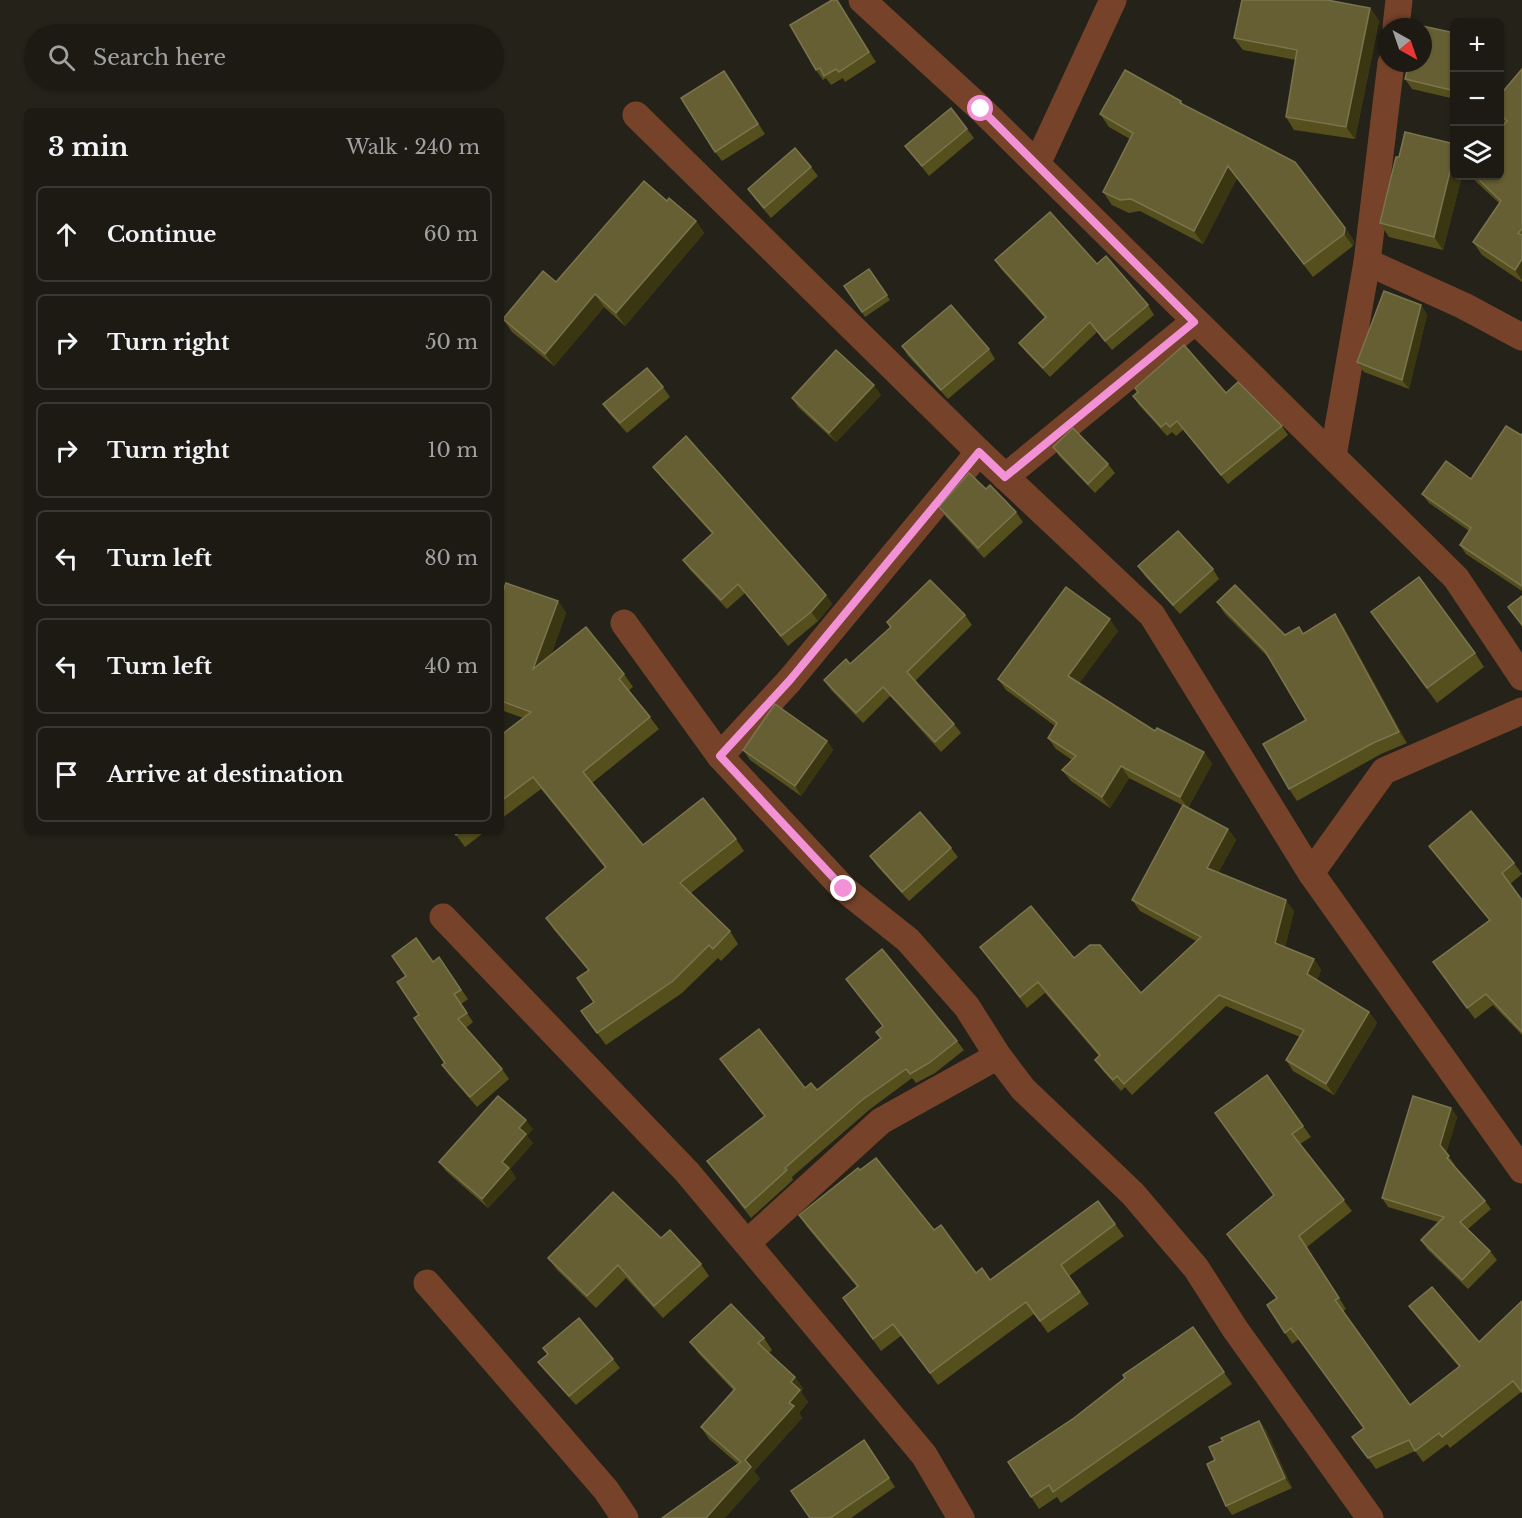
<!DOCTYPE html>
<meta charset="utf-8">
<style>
body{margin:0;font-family:"Libre Baskerville",serif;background:#25231c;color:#f1f3f6}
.controls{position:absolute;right:18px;top:18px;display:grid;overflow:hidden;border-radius:9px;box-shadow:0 2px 4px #0004}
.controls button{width:54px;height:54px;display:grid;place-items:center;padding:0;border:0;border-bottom:2px solid #3a3833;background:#1c1a13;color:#f1f3f6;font:30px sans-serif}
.compass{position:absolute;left:1378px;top:18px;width:54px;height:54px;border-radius:50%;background:#1c1a13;box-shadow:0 2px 4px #0004;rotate:140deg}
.stop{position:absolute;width:18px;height:18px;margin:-14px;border:4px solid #f391d6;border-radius:50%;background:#fff}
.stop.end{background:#f391d6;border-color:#fff;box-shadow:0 2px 6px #0008}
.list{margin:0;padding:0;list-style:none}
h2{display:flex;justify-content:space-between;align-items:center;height:78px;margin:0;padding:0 24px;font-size:26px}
h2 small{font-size:20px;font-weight:400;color:#a0a1a0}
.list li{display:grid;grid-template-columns:39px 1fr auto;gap:18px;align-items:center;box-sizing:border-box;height:96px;margin:0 12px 12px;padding:0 12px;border:2px solid #3a3833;border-radius:9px}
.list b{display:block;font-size:22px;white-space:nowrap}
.list em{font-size:20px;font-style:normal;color:#a0a1a0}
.icon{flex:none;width:33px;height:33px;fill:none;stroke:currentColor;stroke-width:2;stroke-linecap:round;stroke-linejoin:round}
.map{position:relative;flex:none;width:1522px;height:1518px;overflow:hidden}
.search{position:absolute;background:#1c1a13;box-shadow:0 2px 4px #0004;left:24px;top:24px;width:480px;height:66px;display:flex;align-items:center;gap:15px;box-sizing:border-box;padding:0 21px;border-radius:33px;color:#a0a1a0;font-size:22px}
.panel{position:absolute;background:#1c1a13;box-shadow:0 2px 4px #0004;left:24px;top:108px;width:480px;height:726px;border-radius:9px}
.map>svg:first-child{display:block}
</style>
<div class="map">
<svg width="1522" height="1518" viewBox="0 0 1522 1518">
<rect width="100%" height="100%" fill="#252319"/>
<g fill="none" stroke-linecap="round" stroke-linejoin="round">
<g stroke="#76432a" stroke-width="27">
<path d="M862,0L981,109L1456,578L1522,677"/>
<path d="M1396,27L1399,0"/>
<path d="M636,115L979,452L1152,615L1311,873"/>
<path d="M1037,164L1113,0"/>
<path d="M1367,262L1464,306L1522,337"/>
<path d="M1333,456L1367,262L1391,63"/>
<path d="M1005,477L1194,322"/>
<path d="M624,623L720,756L844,889L908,940L967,1007L998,1056L1023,1089L1133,1194L1196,1268L1235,1329L1370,1518"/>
<path d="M1522,711L1384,771L1311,873L1522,1170"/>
<path d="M720,756L790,680L979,452"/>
<path d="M443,917L687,1172L924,1455L961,1518"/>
<path d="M747,1243L881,1121L998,1056"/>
<path d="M427,1283L606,1490L625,1518"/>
</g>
</g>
<g fill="#554e1d">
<path d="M842,7L876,62L845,82L843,78L831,85L826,78L823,80L816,70Z"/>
<path d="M1370,8L1379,21L1355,139L1294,130L1286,117L1296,60L1243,50L1234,38Z"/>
<path d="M1455,33V99L1412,89L1405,79Z"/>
<path d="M1522,69V282L1482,255L1473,242L1499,203L1470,176H1500L1505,124L1500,119V95Z"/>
<path d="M731,80L765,134L722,161L715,152Z"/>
<path d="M1181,101L1184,105L1345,228L1354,241L1353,246L1313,277L1237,178L1203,244L1140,211L1129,213L1112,205L1103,192L1130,139L1109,127L1100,114Z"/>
<path d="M967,129L974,138L929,176L905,146Z"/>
<path d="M1399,157L1455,176H1462L1443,250L1389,237L1380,223Z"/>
<path d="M811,167L818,176L771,218L755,199L748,189Z"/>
<path d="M667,201L696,221L704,233L625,326L604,307L554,366L512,332L503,319L556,282Z"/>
<path d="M995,260L1097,264L1148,305L1154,315L1112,350L1097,332L1050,377L1026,352L1019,343L1045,318L1001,269Z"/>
<path d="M869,269L890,300L865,317L844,286Z"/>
<path d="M1421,305L1427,315L1409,389L1364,372L1357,362Z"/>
<path d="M902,346L989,349L995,359L948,399L908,356Z"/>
<path d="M663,387L670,397L627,433L610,414L603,404Z"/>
<path d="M1226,393L1282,426L1288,435L1228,484L1183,430L1176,436L1172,432L1167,436L1139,405L1133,396Z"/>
<path d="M881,395L836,442L798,407L792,398Z"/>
<path d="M1522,434V591L1466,554L1460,545L1469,531L1429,503L1422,494L1471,479Z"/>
<path d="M1053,447L1108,464L1115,473L1095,493L1059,456Z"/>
<path d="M653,467L826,595L832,604L818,621L788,646L745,593L727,609L690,570L683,560L712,534L660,476Z"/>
<path d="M939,507L1016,512L1023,522L984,558L946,517Z"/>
<path d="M1138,566L1213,569L1219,579L1180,614L1145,576Z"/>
<path d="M501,597L558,601L566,613L551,655L624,674L633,687L629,690L659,729L592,783L643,845L736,839L744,851L691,893L730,931L738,944L721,961L718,958L682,993L606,1045L581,1011L594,1002L588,970L554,930L546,918L605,868L541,789L501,819V735L523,718L501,710Z"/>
<path d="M1217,602L1285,635L1303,633L1343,626L1407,743L1381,754L1297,801L1289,789L1306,720L1270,659L1225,614Z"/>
<path d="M965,615L972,625L915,681L954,724L961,733L941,752L890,696L863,723L831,690L824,680L850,664L890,628L887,622Z"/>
<path d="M1381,626L1475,653L1484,667L1437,703Z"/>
<path d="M1118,631L1079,683L1155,731L1204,752L1212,764L1188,808L1129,778L1110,808L1071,781L1062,770L1072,760L1056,749L1048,738L1055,726L1006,690L998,679Z"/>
<path d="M827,741L833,750L801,796L750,760L743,750Z"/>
<path d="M1228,829L1236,840L1218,873L1294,911L1285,947L1314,959L1321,970L1317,980L1369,1012L1377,1023L1334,1095L1293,1071L1286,1060L1300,1037L1226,1006L1132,1095L1125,1087L1121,1091L1103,1071L1095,1060L1099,1056L1045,993L1027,1008L980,947L1074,958L1141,993L1196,941L1140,911L1132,900Z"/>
<path d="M453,831H486L465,847Z"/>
<path d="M1429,846L1514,863L1522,874L1510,884L1522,900V1035L1493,1005L1475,1019L1441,973L1489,920L1437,857Z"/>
<path d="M951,848L958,857L909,901L877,866L870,856Z"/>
<path d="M439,957L468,999L461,1004L473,1022L466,1028L502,1069L509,1079L477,1107L449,1075L442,1065L445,1063L419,1015L433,962Z"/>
<path d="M846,979L957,1041L964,1050L935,1073L916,1083L912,1078L869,1110L792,1177L793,1180L751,1218L707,1161L764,1116L720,1059L805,1088L817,1090L880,1038L883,1026Z"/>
<path d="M1267,1075L1311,1137L1300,1144L1352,1211L1307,1247L1346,1309L1343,1311L1410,1405L1459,1367L1417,1317L1409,1306L1479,1342L1522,1301V1394L1521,1392L1450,1448L1447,1444L1423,1462L1415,1451L1376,1469L1352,1437L1364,1429L1299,1339L1292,1344L1285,1333L1277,1298L1227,1234L1274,1196Z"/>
<path d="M1451,1108L1457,1117L1446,1153L1455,1165L1454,1166L1485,1201L1491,1209L1468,1229L1490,1251L1497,1260L1468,1289L1427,1249L1421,1240L1438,1222L1388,1207L1382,1198Z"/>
<path d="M533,1129L527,1136L533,1143L510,1169L516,1178L488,1208L446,1171L439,1162Z"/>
<path d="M860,1170L934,1230L976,1273L990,1280L1115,1224L1124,1236L1069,1276L1089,1304L1048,1333L1034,1314L938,1385L902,1335L881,1351L843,1298L857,1287L807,1227L799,1215Z"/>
<path d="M661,1238L701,1264L709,1276L663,1318L626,1278L596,1308L557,1270L548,1258Z"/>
<path d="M1193,1327L1232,1384L1061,1503L1057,1497L1039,1509L1008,1462L1074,1418Z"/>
<path d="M764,1338L772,1350L769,1353L795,1377L803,1389L801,1392L808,1402L799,1413L802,1418L754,1471L760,1479L738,1464L709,1439L701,1427L733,1390L699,1354L690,1342Z"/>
<path d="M543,1348L613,1359L620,1368L576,1405L545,1371L538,1362L547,1354Z"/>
<path d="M1259,1421L1266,1430L1292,1488L1232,1515L1226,1506L1223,1441Z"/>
<path d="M864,1440L895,1487L851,1518H810Z"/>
</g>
<g fill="#3b3612">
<path d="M837,0L842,7L876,62L869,52Z"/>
<path d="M1370,8L1379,21L1355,139L1346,127Z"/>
<path d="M1454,155L1455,157V176H1462L1443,250L1434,237Z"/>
<path d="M1228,166L1237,178L1203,244L1194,231Z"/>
<path d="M696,221L704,233L625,326L616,313Z"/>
<path d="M1345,228L1354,241L1353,246L1344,234Z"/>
<path d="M1522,259V280L1515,270Z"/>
<path d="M595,294L604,307L554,366L545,354Z"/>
<path d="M1421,305L1427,315L1409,389L1402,380Z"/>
<path d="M874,385L881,395L836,442L829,433Z"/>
<path d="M826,595L832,604L818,621L811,612Z"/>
<path d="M558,601L566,613L542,681L533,669Z"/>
<path d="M1335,614L1343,626L1407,743L1399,732Z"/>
<path d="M1110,619L1118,631L1076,688L1068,676Z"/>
<path d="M827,741L833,750L801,796L795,786Z"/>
<path d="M1204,752L1212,764L1188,808L1180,797Z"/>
<path d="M1121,766L1129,778L1110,808L1102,797Z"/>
<path d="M1228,829L1236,840L1215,879L1207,868Z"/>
<path d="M1286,900L1294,911L1283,954L1275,943Z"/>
<path d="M1314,959L1321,970L1315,985L1307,974Z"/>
<path d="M1369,1012L1377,1023L1334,1095L1326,1084Z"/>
<path d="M1451,1108L1457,1117L1446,1154L1440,1145Z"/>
<path d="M526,1120L533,1129L527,1136L533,1143L510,1169L516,1178L488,1208L482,1199L519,1128Z"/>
<path d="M795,1377L803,1389L801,1392L808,1402L799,1413L802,1418L754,1471L760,1479L725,1518H706L745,1460L789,1403L791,1382Z"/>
<path d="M1259,1421L1266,1430L1292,1488L1285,1478Z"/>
</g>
<g fill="#665f33" stroke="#7b754e" stroke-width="1.5">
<path d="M832,0H837L869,52L839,72L836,69L824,76L820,68L816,70L790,25Z"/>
<path d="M1242,0H1327L1370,8L1346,127L1286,117L1297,50L1234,38Z"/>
<path d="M1418,25L1455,33V91L1405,79L1409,63H1423V27H1418Z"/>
<path d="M1522,69V229L1518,233L1522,235V259L1515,270L1473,242L1501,201L1475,176H1500V129L1507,121L1500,114V95Z"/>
<path d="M1125,70L1181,101L1180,103L1295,162L1345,228L1344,234L1304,264L1228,166L1194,231L1131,199L1120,200L1103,192L1133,133L1100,114Z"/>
<path d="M724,71L758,124L715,152L681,98Z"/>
<path d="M951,108L967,129L922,166L905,146Z"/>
<path d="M1405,132L1455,144V156L1454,155L1434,237L1380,223L1396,157H1399Z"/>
<path d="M795,148L811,167L764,208L748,189Z"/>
<path d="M644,181L667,201L669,198L696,221L616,313L595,294L545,354L503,319L543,271L556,282Z"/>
<path d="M1050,212L1097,264L1106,256L1148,305L1105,341L1090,322L1043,368L1019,343L1046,317L995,260Z"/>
<path d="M869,269L887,295L862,312L844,286Z"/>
<path d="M1384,291L1421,305L1402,380L1357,362Z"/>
<path d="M951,305L989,349L941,390L902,346Z"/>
<path d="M1184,345L1226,393L1238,382L1282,426L1221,475L1177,421L1170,427L1166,423L1161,427L1133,396L1138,392L1135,388Z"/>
<path d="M836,350L874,385L829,433L792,398Z"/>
<path d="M647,368L663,387L620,423L603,404Z"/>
<path d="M1506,426L1521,435L1522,434V586L1460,545L1471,528L1422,494L1446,461L1471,479Z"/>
<path d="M1073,428L1108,464L1088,484L1053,447Z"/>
<path d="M686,436L826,595L811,612L781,636L738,584L721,600L683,560L713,533L653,467Z"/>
<path d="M969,473L986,489L990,485L1016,512L978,548L939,507Z"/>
<path d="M1178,531L1213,569L1173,605L1138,566Z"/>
<path d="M1419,577L1475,653L1427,688L1371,612Z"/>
<path d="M930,580L965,615L907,672L954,724L935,742L883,687L856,713L824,680L846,659L850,664L891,627L887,622Z"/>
<path d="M506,583L558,601L533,669L586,627L624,674L619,679L650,717L583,772L643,845L703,798L736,839L680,883L730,931L713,949L709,945L673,981L597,1033L581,1011L594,1002L577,978L589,970L546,918L606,867L533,777L501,801V735L531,712L501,701V597Z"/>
<path d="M1235,585L1285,635L1299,627L1303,634L1335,614L1399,732L1373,743L1289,789L1263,744L1306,720L1265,651L1217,602Z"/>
<path d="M1066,587L1110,619L1068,676L1155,731L1157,728L1204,752L1180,797L1121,766L1102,797L1062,770L1076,756L1048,738L1057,723L998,679Z"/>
<path d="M1522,596V625L1508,607Z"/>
<path d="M775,704L827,741L795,786L743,750Z"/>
<path d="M1183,805L1228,829L1207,868L1286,900L1275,943L1314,959L1307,974L1369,1012L1326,1084L1286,1060L1304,1030L1219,995L1124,1084L1117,1076L1113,1080L1095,1060L1100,1055L1038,982L1020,997L980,947L1031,906L1074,958L1090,945H1100L1141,993L1201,937L1132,900Z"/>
<path d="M1471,811L1514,863L1502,873L1522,900V1032L1486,994L1467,1008L1433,962L1490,920L1429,846Z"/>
<path d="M920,812L951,848L902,892L870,856Z"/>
<path d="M453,831H461L456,835Z"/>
<path d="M416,938L433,962L439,957L461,990L454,994L467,1013L458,1019L502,1069L470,1097L442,1065L445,1063L414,1018L419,1015L397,982L406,976L392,956Z"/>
<path d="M882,949L957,1041L929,1063L910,1074L906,1069L862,1100L785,1168L787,1170L745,1208L707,1161L765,1116L720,1059L759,1029L805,1088L811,1083L817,1090L881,1038L876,1032L883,1026L846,979Z"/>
<path d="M1267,1075L1303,1126L1292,1134L1344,1200L1299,1236L1339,1298L1335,1300L1410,1405L1460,1366L1409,1306L1432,1287L1479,1342L1522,1301V1392L1513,1381L1442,1437L1439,1433L1415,1451L1409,1440L1368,1458L1352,1437L1364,1428L1291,1328L1285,1333L1267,1305L1277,1298L1227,1234L1274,1195L1215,1113Z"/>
<path d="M498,1096L526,1120L519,1128L526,1134L502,1162L509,1168L482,1199L439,1162Z"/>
<path d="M1413,1096L1451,1108L1440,1145L1449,1156L1447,1158L1485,1201L1460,1222L1490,1251L1462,1280L1421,1240L1444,1217L1382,1198Z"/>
<path d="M876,1158L934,1230L941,1225L976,1273L982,1268L990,1280L1098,1201L1115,1224L1061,1265L1080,1292L1040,1321L1026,1302L930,1373L893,1324L873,1339L843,1298L858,1286L799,1215L858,1168L860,1170Z"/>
<path d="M613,1192L661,1238L670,1230L701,1264L654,1306L618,1265L587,1296L548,1258Z"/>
<path d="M731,1304L764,1338L758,1343L795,1377L791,1382L800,1390L789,1403L794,1406L745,1460L751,1467L706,1518H662L741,1462L701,1427L735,1389L690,1342Z"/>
<path d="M579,1318L613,1359L569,1396L538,1362L548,1354L543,1348Z"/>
<path d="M1193,1327L1224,1372L1053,1492L1049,1485L1031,1497L1008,1462L1074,1418L1125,1378L1123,1375Z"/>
<path d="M1259,1421L1285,1478L1226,1506L1207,1464L1215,1460L1209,1447L1223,1441L1221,1438Z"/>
<path d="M864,1440L889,1478L830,1518H810L791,1491Z"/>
</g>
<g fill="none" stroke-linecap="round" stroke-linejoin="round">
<path stroke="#f391d6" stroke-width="8" d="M844,889L720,756L790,680L979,452L1005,477L1194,322L981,109"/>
</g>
</svg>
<div class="controls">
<button>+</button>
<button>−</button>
<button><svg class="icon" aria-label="layers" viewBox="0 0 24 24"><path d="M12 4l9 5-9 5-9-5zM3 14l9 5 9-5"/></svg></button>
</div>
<svg class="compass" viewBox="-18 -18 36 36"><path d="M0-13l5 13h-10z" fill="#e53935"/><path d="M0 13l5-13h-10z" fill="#a0a1a0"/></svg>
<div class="stop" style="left:981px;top:109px"></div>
<div class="stop end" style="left:844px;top:889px"></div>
<div class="search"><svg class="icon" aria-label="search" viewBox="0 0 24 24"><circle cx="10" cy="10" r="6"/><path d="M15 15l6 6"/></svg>Search here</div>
<section class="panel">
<h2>3 min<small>Walk · 240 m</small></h2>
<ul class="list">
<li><svg class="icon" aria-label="ahead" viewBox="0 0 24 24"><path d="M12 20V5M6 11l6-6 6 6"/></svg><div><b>Continue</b></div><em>60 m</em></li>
<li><svg class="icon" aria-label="right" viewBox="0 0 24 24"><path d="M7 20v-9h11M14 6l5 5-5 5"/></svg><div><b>Turn right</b></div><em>50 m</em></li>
<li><svg class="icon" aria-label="right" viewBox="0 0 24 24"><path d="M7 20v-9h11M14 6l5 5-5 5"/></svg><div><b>Turn right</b></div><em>10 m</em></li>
<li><svg class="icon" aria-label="left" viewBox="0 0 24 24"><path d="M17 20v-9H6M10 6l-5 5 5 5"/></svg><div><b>Turn left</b></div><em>80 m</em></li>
<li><svg class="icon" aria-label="left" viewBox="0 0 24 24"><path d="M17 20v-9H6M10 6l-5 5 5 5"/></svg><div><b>Turn left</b></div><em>40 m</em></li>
<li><svg class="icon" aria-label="arrive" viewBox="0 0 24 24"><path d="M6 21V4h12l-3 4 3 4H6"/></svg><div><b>Arrive at destination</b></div></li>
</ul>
</section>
</div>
